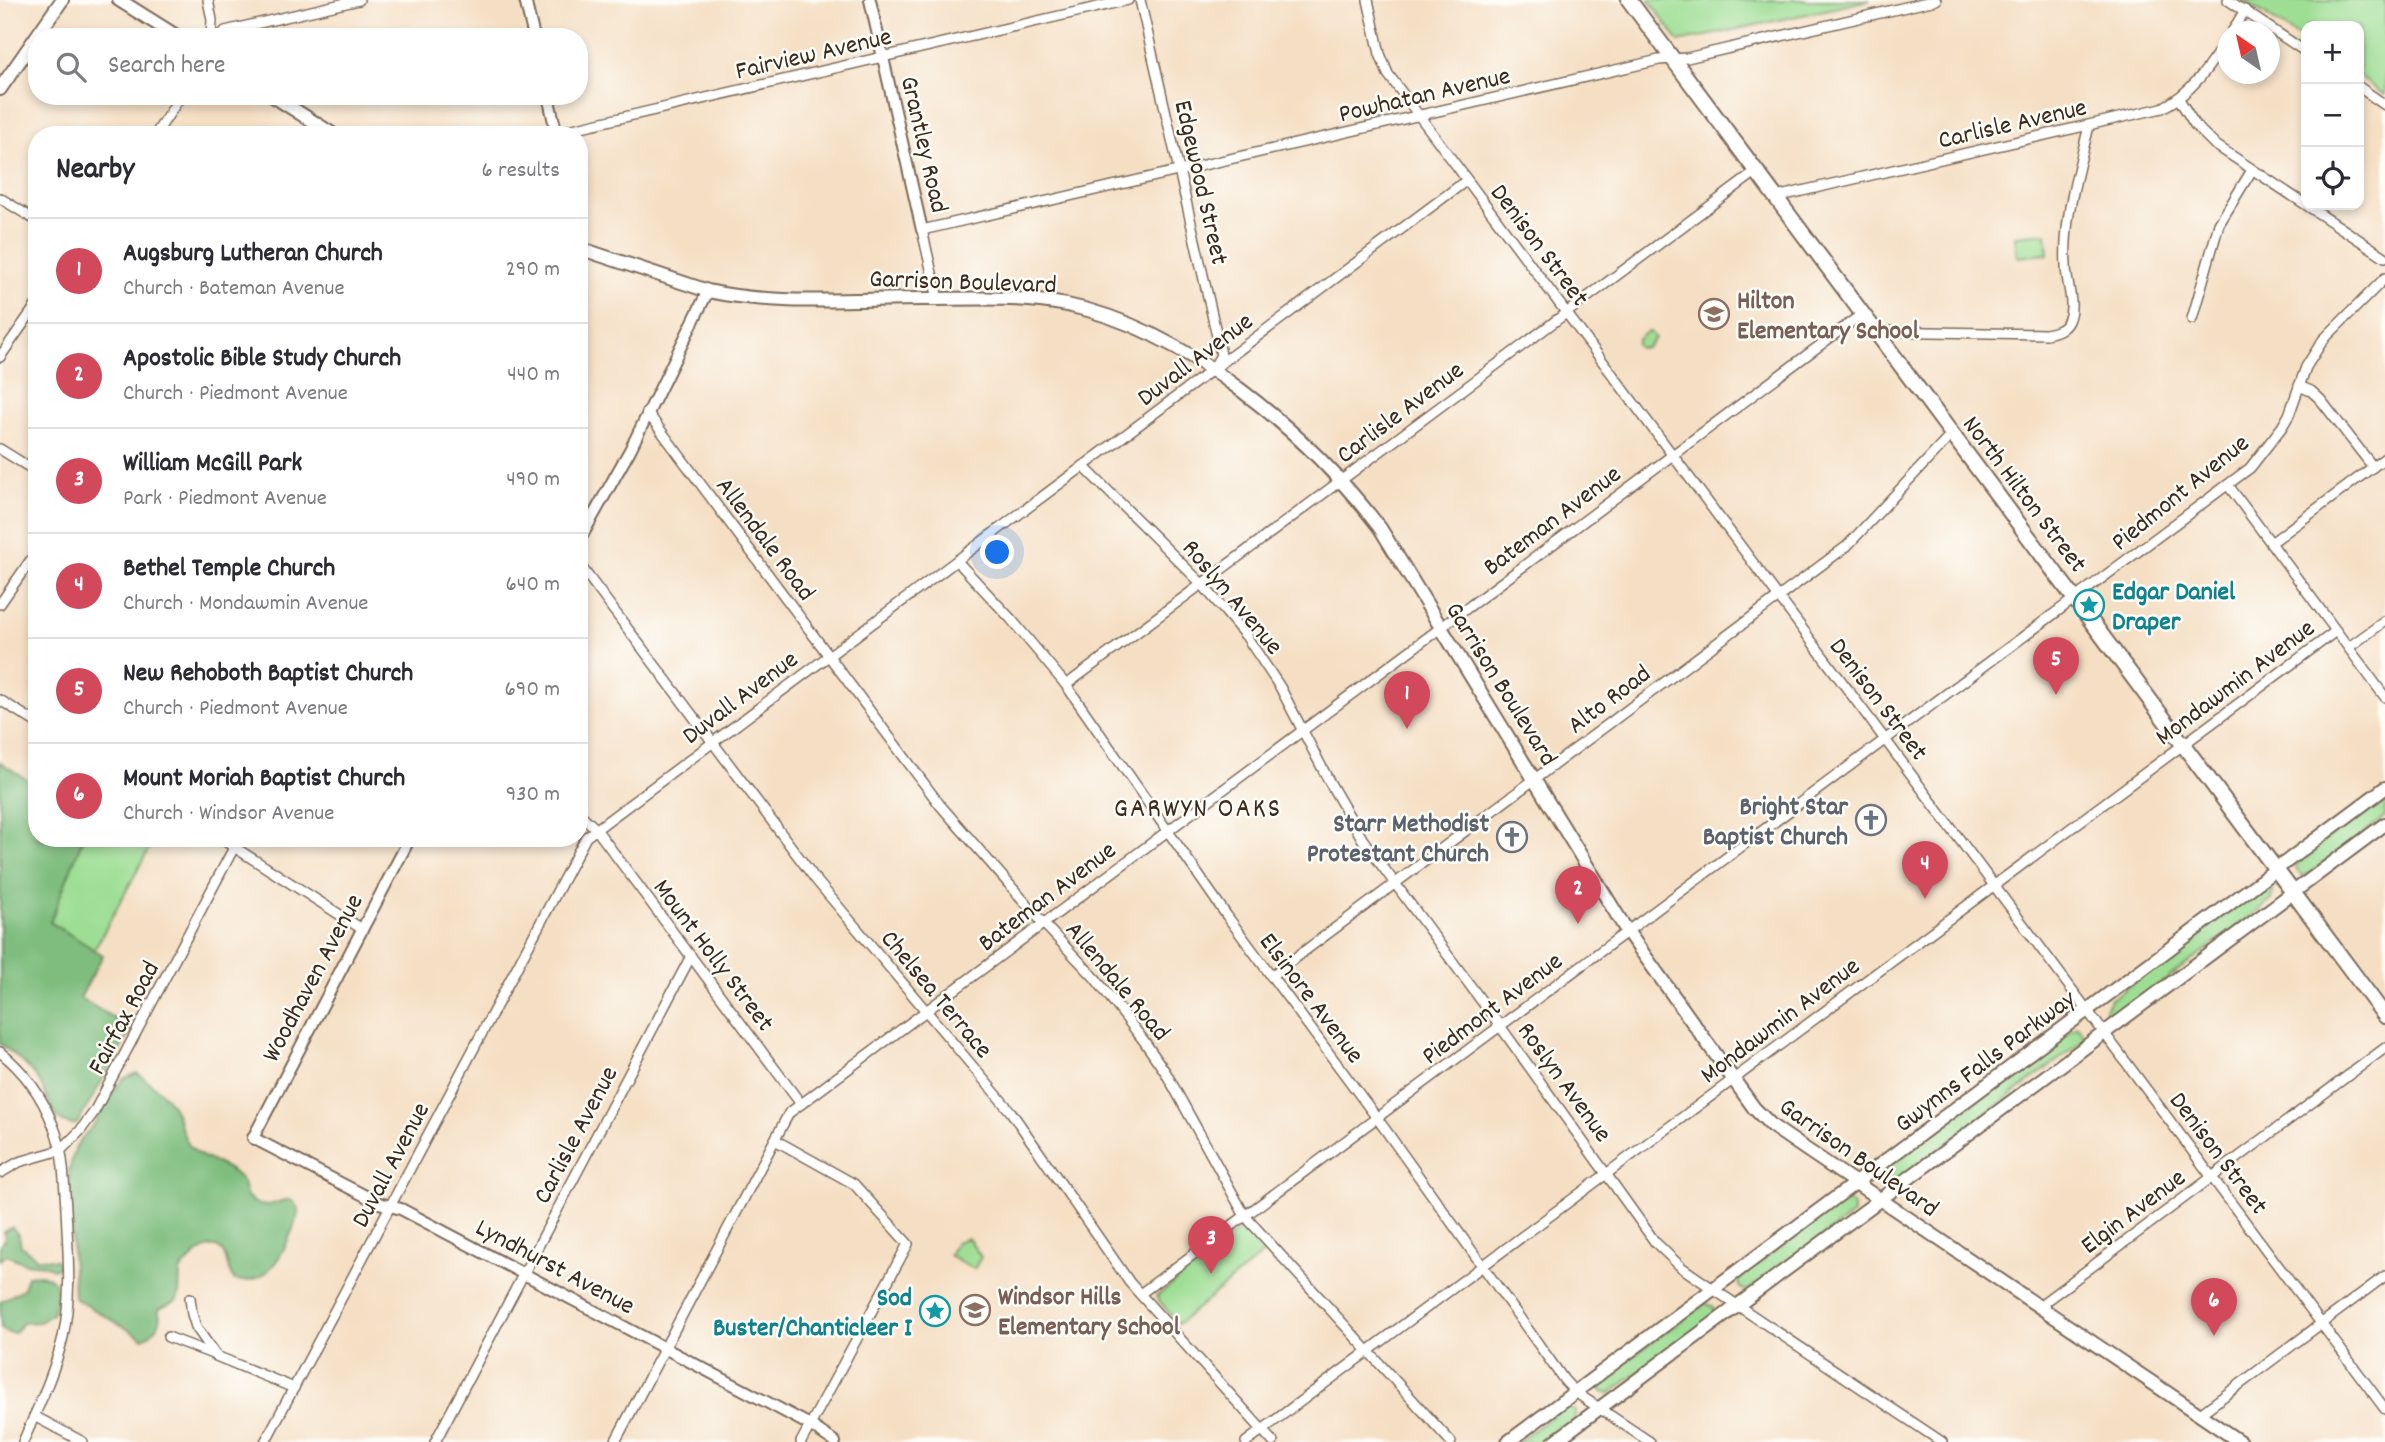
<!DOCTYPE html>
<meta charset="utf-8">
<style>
body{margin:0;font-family:Dekko,sans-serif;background:#f7f7f7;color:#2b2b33}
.controls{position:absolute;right:21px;top:21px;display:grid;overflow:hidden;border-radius:14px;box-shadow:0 4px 10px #0003}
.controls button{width:63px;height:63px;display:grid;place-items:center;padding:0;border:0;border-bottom:2px solid #e1e1e2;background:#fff;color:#2b2b33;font:35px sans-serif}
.compass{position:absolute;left:2217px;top:21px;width:63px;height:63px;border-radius:50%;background:#fff;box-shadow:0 4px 10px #0003;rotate:326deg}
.you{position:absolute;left:998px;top:553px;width:24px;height:24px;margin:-18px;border:5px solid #fff;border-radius:50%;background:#1a73e8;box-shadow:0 0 0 10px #1a73e833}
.badge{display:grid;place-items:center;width:46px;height:46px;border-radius:50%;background:#d1495b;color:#fff;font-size:23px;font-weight:700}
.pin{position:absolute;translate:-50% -58px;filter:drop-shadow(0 2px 4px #0008)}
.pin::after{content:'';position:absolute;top:37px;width:24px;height:21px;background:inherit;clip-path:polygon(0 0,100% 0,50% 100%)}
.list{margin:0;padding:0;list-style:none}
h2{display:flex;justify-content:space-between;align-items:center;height:91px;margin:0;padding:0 28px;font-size:30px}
h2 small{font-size:23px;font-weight:400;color:#7c7c81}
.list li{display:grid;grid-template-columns:46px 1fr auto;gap:21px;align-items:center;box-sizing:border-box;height:105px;padding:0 28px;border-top:2px solid #e1e1e2}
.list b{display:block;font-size:26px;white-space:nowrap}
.list p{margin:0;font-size:23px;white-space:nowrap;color:#7c7c81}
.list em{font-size:23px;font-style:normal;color:#7c7c81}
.icon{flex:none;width:38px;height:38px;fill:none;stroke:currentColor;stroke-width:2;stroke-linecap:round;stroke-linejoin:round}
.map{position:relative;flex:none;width:2385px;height:1442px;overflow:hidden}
.search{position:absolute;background:#fff;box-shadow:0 4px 10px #0003;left:28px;top:28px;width:560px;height:77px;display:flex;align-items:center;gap:18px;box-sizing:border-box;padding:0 24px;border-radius:28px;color:#7c7c81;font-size:26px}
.panel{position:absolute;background:#fff;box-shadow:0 4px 10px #0003;left:28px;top:126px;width:560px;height:721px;border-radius:28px}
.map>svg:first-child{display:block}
</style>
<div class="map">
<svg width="2385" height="1442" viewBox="0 0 2385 1442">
<rect width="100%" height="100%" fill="#fdfcf7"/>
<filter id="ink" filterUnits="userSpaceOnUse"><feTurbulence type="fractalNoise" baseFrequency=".0143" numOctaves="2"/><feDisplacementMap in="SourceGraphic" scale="14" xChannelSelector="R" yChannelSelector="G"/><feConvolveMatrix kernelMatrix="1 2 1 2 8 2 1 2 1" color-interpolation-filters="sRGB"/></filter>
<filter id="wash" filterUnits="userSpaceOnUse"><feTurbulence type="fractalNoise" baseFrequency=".00686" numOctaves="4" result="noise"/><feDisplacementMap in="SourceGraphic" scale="28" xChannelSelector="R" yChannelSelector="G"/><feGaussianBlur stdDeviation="1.57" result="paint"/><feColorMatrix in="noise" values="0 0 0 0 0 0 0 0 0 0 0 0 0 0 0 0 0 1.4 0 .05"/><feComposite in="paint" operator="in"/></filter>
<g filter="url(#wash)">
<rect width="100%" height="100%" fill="#f5dfc4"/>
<g fill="#9ede94" stroke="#6c8459" stroke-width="2">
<path d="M1649,0H1870L1679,42Z"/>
<path d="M2244,0H2385V95L2359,77V26H2306V42Z"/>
<path d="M2046,233L2048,254L2017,257L2015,236Z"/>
<path d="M1647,332H1650L1655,338L1647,347L1639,348L1636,344L1638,339Z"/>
<path d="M2385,795V817L2310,873L2302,876L2295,868L2299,859Z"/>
<path d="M83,838H155L94,950L50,922Z"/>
<path d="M2264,886L2273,891L2272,900L2120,1014L2115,1017L2108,1015L2105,1009L2110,1000Z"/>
<path d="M2077,1026L2086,1036L2085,1040L1894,1182L1890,1183L1880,1176L1879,1172Z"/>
<path d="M1844,1200L1853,1204V1214L1752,1288L1747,1291L1740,1288L1738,1283L1739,1278Z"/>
<path d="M1245,1225L1266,1251L1178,1324L1156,1297Z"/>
<path d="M968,1238L981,1257L974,1269L949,1255L956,1242Z"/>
<path d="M1705,1303L1714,1307V1317L1609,1394L1602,1392L1599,1386L1600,1381Z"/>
<path d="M1566,1406L1575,1411V1420L1546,1442H1517Z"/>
</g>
<g fill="#7ebd7e" stroke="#5c744e" stroke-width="2">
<path d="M0,762L37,786V838H83L50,922L103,955L80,998L132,1029L77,1124C51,1129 49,1094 37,1078C28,1066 12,1052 0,1044Z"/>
<path d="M137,1073C151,1084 167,1094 175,1111C180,1122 182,1135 189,1145C202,1163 228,1162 242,1181C245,1186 244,1192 247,1196C248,1198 254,1202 255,1203C273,1214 290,1184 299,1212C289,1241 272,1289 234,1280C228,1272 228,1263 224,1254C212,1234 188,1261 180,1272L179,1296L176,1301L159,1309C158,1312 160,1315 160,1319C160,1327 149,1336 143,1338L74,1298L69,1173L71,1163L76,1146L95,1123L107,1100L123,1079Z"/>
<path d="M12,1227L19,1236L21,1246L37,1258L56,1260L60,1267L53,1269L45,1265L25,1263L7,1255L0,1260V1245L5,1238L4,1232Z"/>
<path d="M40,1275C62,1279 58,1297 52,1314L40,1322L22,1323L15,1333H9L1,1329L0,1302L23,1289L27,1276Z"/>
</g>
</g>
<g filter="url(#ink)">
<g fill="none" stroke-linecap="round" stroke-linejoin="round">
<g stroke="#7c6958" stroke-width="12">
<g id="minor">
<path d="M208,0L212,20L211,37"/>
<path d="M1140,0L1219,345L1221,355L1215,365"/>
<path d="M1368,0L1380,54L1388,74L2385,1409"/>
<path d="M2228,0L2306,52"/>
<path d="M2232,32L2245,10"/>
<path d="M221,37L225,31L359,0"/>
<path d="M2359,87L2385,105"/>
<path d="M2179,99L2195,125L2214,144L2385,257"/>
<path d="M155,135L181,96"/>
<path d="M547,135L1128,0"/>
<path d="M1776,197L2162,108C2193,92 2209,67 2228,38"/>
<path d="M0,198L37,221"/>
<path d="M938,299L922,230L1659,60L1687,58L1936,0"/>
<path d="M2192,319L2219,224L2252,170"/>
<path d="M1875,331L2046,334C2055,332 2064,330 2068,321C2076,304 2066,283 2066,266C2063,219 2078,172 2089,126"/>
<path d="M0,357L37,304"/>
<path d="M2299,386L2311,391L2320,399L2373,467"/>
<path d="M647,412L940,805L1043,923L1095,978L1144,1041L1166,1073L1245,1216L1451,1442"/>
<path d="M0,449L37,472"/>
<path d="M1083,466L1202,584L1246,636L1280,687L1330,783L1363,840L1500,1026L1655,1242L1681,1267L1713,1289L1942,1442"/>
<path d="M2228,485L2385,697"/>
<path d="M2271,543L2385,458"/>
<path d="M957,561L1011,619L1066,685L1227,916L1377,1118L1564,1380L1575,1392L1650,1442"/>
<path d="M579,564L816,880L1011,1112L1130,1283L1273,1442"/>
<path d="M0,604L37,551"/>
<path d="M2349,647L2385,621"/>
<path d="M1066,685L1757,171"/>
<path d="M0,700L37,723"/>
<path d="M579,813L596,829L801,1104"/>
<path d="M220,838L362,929"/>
<path d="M1271,976L1847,546L1952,434"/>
<path d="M0,1052C24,1071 42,1096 53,1125C64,1151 64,1181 66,1209C68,1251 72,1295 63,1337C54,1374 38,1407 23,1442"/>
<path d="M775,1140L854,1184L908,1244L801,1442"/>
<path d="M0,1173L19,1162L61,1150L80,1131L94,1112L239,838"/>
<path d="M1140,1294L2250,468L2282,427L2289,415L2306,367L2323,340L2385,278"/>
<path d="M190,1298L192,1314L196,1327L216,1356L294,1388"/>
<path d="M2039,1306L2385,1048"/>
<path d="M168,1337L215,1355"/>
<path d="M2200,1414L2385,1276"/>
<path d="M34,1416L83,1442"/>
<path d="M265,1442L586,837L1467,180"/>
<path d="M435,1442L691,956"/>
<path d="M615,1442L789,1113L1862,314"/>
<path d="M1246,1442L2336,631"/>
</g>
</g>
<g stroke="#7c6958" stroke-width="14">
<g id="tertiary">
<path d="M525,0L534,37"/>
<path d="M870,0L922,230"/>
<path d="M548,96L557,135"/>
<path d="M579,229L584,249"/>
<path d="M579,541L630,450L708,291"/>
<path d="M410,838L253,1138L379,1203L401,1209L810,1425L835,1442"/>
</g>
</g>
<g stroke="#7c6958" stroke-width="16">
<g id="secondary">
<path d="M119,0L178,37"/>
<path d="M0,89L62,0"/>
<path d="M273,96L334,135"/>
<path d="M579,248L708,291C775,306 855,299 924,299C971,299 1021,296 1067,305C1186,329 1308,434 1380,528L1627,931L1754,1108L1772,1126L1801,1146L2240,1442"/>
<path d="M1508,1442L2385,788"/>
<path d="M1554,1442L2385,824"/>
</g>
</g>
<g stroke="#7c6958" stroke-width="18">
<path id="primary" d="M1629,0L2385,1016"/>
</g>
<use href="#minor" stroke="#fff" stroke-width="9"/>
<use href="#tertiary" stroke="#fff" stroke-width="10"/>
<use href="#secondary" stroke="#fff" stroke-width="12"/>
<use href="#primary" stroke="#fff" stroke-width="14"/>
</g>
</g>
<defs>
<g id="school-ring" transform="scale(1.575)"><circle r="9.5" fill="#fdfcf7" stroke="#8d6e63" stroke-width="1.5"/><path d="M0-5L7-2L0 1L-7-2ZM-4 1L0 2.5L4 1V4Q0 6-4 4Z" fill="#8d6e63"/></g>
<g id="sight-ring" transform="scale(1.575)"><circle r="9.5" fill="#fdfcf7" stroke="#0f9aa8" stroke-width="1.5"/><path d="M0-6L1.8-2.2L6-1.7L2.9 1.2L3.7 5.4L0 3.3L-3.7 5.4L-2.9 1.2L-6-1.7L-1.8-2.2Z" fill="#0f9aa8"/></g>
<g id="church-ring" transform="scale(1.575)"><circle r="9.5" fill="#fdfcf7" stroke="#6b7280" stroke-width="1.5"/><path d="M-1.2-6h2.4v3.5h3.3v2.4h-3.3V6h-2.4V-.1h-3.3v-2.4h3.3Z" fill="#6b7280"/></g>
</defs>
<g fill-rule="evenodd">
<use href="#school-ring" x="1714" y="314"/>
<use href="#sight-ring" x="2089" y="605"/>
<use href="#church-ring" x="1871" y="820"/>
<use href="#church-ring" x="1512" y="837"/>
<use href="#school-ring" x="975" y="1310"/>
<use href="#sight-ring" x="935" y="1311"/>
</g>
<g text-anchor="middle" stroke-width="5" stroke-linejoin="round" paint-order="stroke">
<g font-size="26" fill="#3b2a1e" stroke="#fdfcf7">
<text transform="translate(813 52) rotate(-13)" y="9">Fairview Avenue</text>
<text transform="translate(1424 93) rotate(-13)" y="9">Powhatan Avenue</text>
<text transform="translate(2012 122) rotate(-13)" y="9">Carlisle Avenue</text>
<text transform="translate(926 144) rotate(77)" y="9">Grantley Road</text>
<text transform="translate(1203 182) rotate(77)" y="9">Edgewood Street</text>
<text transform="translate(1541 244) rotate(53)" y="9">Denison Street</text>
<text transform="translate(963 280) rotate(2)" y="9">Garrison Boulevard</text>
<text transform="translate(1194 358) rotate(-37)" y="9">Duvall Avenue</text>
<text transform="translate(1399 411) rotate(-37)" y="9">Carlisle Avenue</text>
<text transform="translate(2179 491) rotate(-39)" y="9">Piedmont Avenue</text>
<text transform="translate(2026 493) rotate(53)" y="9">North Hilton Street</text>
<text transform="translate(1551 519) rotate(-37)" y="9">Bateman Avenue</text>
<text transform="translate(767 538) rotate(53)" y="9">Allendale Road</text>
<text transform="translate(1234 596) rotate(50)" y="9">Roslyn Avenue</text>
<text transform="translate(2234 681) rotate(-37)" y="9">Mondawmin Avenue</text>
<text transform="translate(1503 683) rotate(58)" y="9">Garrison Boulevard</text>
<text transform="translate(739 696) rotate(-37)" y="9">Duvall Avenue</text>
<text transform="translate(1608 698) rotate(-37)" y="9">Alto Road</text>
<text transform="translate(1880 698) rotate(53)" y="9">Denison Street</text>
<text transform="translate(1046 895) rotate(-37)" y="9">Bateman Avenue</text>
<text transform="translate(715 954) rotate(53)" y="9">Mount Holly Street</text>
<text transform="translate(311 977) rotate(-62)" y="9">Woodhaven Avenue</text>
<text transform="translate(1119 980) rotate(50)" y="9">Allendale Road</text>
<text transform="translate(938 993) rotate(50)" y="9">Chelsea Terrace</text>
<text transform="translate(1313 997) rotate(53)" y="9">Elsinore Avenue</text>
<text transform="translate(1491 1007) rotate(-37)" y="9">Piedmont Avenue</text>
<text transform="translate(122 1017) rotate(-62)" y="9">Fairfax Road</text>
<text transform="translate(1779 1019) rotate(-37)" y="9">Mondawmin Avenue</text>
<text transform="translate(1984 1060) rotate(-37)" y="9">Gwynns Falls Parkway</text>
<text transform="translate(1566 1081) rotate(54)" y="9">Roslyn Avenue</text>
<text transform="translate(574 1134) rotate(-62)" y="9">Carlisle Avenue</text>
<text transform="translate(2220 1152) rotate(53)" y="9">Denison Street</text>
<text transform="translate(1860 1156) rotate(35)" y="9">Garrison Boulevard</text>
<text transform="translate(389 1164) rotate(-62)" y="9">Duvall Avenue</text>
<text transform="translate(2132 1210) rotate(-37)" y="9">Elgin Avenue</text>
<text transform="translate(556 1265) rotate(28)" y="9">Lyndhurst Avenue</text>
</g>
<g font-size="26" font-weight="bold" fill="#785e54" stroke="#fdfcf7" text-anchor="start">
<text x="1737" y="308">Hilton<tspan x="1737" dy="30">Elementary School</tspan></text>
<text x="998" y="1304">Windsor Hills<tspan x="998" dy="30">Elementary School</tspan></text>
</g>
<g font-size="26" font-weight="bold" fill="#0d838f" stroke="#fdfcf7" text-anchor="start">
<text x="2112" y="599">Edgar Daniel<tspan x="2112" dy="30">Draper</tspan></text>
<text x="912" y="1305" text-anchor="end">Sod<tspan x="912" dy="30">Buster/Chanticleer I</tspan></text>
</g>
<g font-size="26" font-weight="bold" fill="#5b616d" stroke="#fdfcf7" text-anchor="end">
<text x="1848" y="814">Bright Star<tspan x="1848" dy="30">Baptist Church</tspan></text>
<text x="1489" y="831">Starr Methodist<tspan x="1489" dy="30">Protestant Church</tspan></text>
</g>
<g font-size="28" letter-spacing="2" fill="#3b2a1e" stroke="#fdfcf7">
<text x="1198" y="816">GARWYN OAKS</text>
</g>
</g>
</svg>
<div class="controls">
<button>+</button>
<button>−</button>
<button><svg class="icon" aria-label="locate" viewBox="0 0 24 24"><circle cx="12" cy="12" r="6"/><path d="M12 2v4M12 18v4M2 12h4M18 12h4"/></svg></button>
</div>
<svg class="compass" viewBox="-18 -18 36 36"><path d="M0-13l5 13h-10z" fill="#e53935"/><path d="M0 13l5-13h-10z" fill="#7c7c81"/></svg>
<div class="you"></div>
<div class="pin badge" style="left:1407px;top:729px">1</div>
<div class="pin badge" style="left:1578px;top:924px">2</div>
<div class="pin badge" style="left:1211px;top:1274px">3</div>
<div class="pin badge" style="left:1925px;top:899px">4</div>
<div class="pin badge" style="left:2056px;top:695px">5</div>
<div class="pin badge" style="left:2214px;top:1336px">6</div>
<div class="search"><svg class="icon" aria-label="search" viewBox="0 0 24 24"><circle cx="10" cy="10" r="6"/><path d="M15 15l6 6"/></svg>Search here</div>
<section class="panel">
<h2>Nearby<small>6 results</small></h2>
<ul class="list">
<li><span class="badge">1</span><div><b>Augsburg Lutheran Church</b><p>Church · Bateman Avenue</p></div><em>290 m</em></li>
<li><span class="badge">2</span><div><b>Apostolic Bible Study Church</b><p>Church · Piedmont Avenue</p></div><em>440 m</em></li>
<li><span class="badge">3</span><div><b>William McGill Park</b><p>Park · Piedmont Avenue</p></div><em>490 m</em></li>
<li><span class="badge">4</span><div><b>Bethel Temple Church</b><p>Church · Mondawmin Avenue</p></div><em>640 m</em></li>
<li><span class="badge">5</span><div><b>New Rehoboth Baptist Church</b><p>Church · Piedmont Avenue</p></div><em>690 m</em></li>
<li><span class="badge">6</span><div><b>Mount Moriah Baptist Church</b><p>Church · Windsor Avenue</p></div><em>930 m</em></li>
</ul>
</section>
</div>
